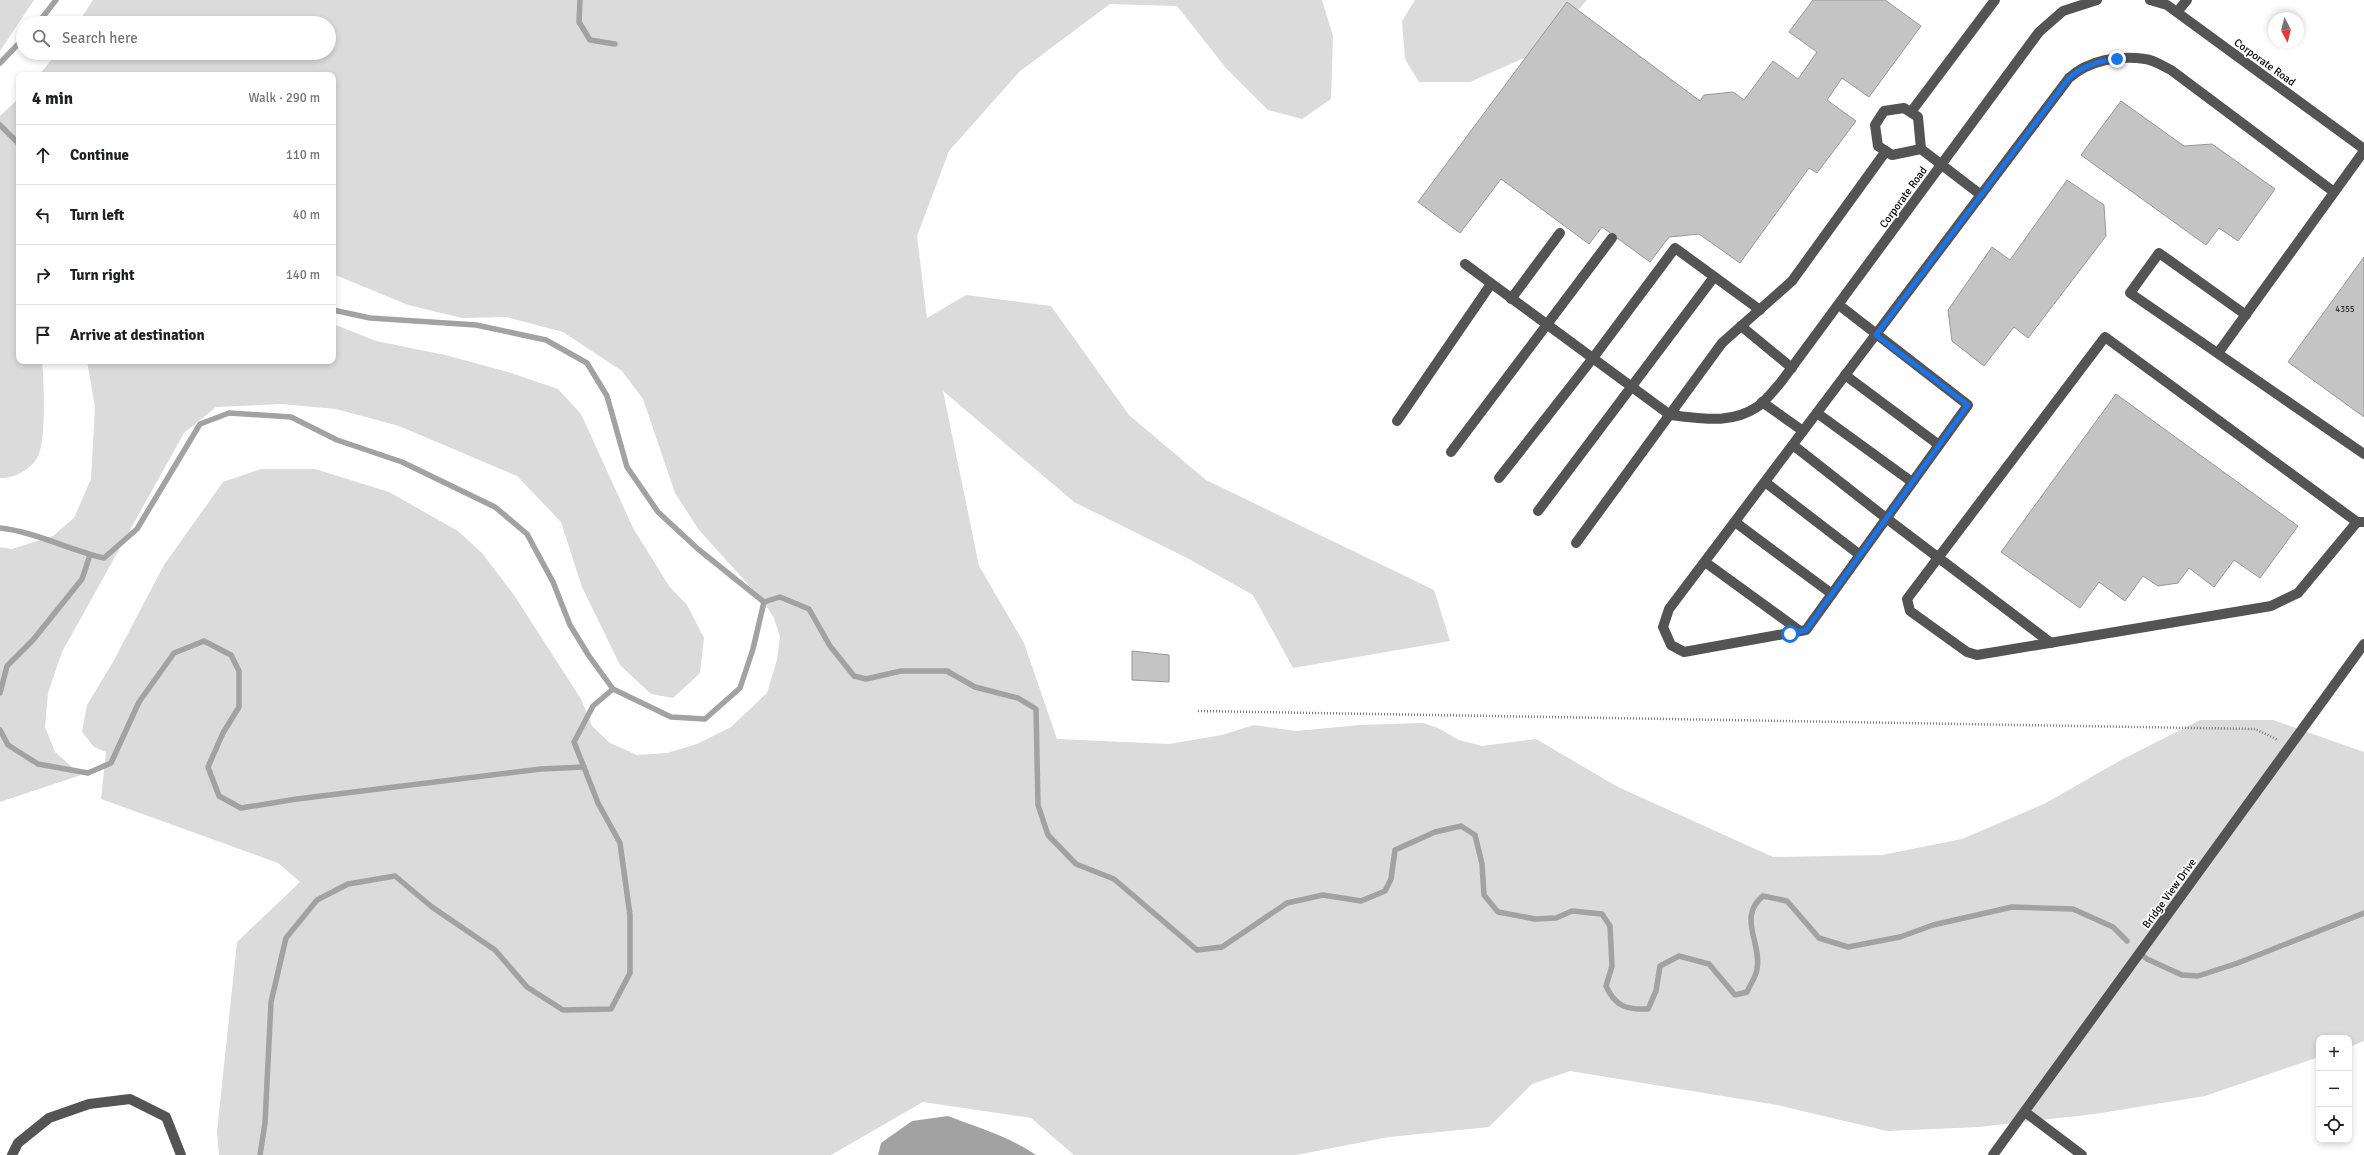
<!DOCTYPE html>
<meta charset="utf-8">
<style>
body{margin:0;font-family:Signika,sans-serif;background:#f2f2f2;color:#202124}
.controls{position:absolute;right:12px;bottom:12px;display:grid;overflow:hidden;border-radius:8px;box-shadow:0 2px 6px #0003}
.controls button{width:36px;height:36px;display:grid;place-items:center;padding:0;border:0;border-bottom:1px solid #e0e0e0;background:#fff;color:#202124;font:20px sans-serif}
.compass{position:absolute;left:2268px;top:12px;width:36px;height:36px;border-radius:50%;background:#fff;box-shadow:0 2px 6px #0003;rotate:173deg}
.stop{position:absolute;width:12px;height:12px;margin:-9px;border:3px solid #1a73e8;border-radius:50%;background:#fff}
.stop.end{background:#1a73e8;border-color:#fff;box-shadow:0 1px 4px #0008}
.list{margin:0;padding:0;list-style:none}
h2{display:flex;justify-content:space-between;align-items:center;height:52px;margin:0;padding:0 16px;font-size:17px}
h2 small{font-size:13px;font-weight:400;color:#757577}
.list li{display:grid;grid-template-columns:26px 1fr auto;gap:12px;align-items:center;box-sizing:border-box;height:60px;padding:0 16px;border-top:1px solid #e0e0e0}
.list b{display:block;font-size:15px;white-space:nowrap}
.list em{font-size:13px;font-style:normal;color:#757577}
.icon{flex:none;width:22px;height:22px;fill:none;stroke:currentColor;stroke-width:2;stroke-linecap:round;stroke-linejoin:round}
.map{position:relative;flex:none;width:2364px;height:1155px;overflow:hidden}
.search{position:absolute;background:#fff;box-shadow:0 2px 6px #0003;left:16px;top:16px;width:320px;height:44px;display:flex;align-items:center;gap:10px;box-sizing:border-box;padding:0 14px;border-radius:22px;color:#757577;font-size:15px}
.panel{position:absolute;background:#fff;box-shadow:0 2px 6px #0003;left:16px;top:72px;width:320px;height:292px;border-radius:8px}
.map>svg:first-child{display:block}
</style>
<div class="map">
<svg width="2364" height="1155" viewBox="0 0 2364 1155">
<rect width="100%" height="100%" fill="#fff"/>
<g fill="#dbdbdb">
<path d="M0,0H34L0,51Z"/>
<path d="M93,0H1322L1333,36L1331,99L1302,119L1268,110L1226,68L1177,6L1110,4L1019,72L949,151L917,236L927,318L966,295L1051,306L1129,415L1206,480L1434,590L1450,641L1293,668L1253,595L1187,558L1074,502L943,391L979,566L1024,643L1057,739L1169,744L1222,735L1254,725L1296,731L1360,725L1423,723L1438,728L1459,740L1482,746L1536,739L1618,787L1773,857L1882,855L1962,839L2044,804L2121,760L2200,720H2273L2364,752V1041L2349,1047V1038H2319V1057L2205,1096L2095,1114L1979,1127L1887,1131L1777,1105L1570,1071L1532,1084L1489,1127L1389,1137L1296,1155H1074L1031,1118L923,1102L831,1155H219L217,1132L237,942L300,882L278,863L101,799L106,752L94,747L82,732L87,705L113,662L164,565L223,482L261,469H315L389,492L458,531L482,553L514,595L581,699L592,726L610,743L637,755L667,753L697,744L731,727L767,693L777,660L780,637L774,618L764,602L699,530L675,493L643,399L622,371L563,332L506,317L462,318L408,305L333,274V75H39L57,53H329V23H78Z"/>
<path d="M1415,0H1587L1553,39L1524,58L1470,82H1419L1405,59L1402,21Z"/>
<path d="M19,98V361H42C44,381 46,436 39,454C34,468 14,479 0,478V116Z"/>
<path d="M333,324L376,341L445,355L508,372L558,389L581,414L633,528L669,586L687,605L704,638L700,673L673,698L651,694L620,665L582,587L561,522L517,476L399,426L336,409L281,404L216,407L184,433L62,652L48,693L45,727L55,752L81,775L0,802V547L12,549L53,536L74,518L91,479L95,407L87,361H333Z"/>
</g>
<path fill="#a2a2a2" d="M948,1116C977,1127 1010,1137 1036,1155H878L881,1143L912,1121Z"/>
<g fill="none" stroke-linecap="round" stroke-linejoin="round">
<g stroke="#a2a2a2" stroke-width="5.5">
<path d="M580,0L579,22L590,40L615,44"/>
<path d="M38,23L56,0"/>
<path d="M0,63L23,39"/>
<path d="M0,125L19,144"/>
<path d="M0,528C36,532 69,550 104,558L137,529L200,424L229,413L291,417L337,440L402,462L495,507L527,534L553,582L570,625L589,656L613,689"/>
<path d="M764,602L780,597L809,609L830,646L854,676L866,679L901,671H947L975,687L1018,698L1036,709L1038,805L1048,835L1076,864L1114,879L1197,950L1222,947L1287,903L1323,895L1361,901L1385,891L1391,879L1395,850L1435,832L1461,826L1475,835L1482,864L1484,895L1498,912L1535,919L1556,918L1572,911L1602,914L1610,926L1612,966L1606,986C1615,1006 1626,1010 1648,1009L1656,991L1660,966L1679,956L1709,964L1735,995L1747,992C1750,985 1756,977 1757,969C1762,943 1737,917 1763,896L1787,901L1819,938L1848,947L1900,937L1933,925L2012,907L2073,909L2113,927L2127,941"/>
<path d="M0,693L7,666L33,640L82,579L90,555"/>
<path d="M0,730L8,745L38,764L88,773L111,763L139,702L174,653L204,641L231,655L239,671V707L223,733L208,767L219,796L241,808L297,799L541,769L584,767"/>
<path d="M2141,954L2147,959L2182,975L2198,976L2238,963L2364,913"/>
<path d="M260,1155L265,1123L271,1002L286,938L317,900L348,884L395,876L432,907L495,950L527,987L563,1010L611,1009L630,973V915L620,843L598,803L574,742L593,706L613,689L671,717L705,719L740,688L753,649L764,602L698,549L658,512L627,467L607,396L587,363L546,340L476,325L370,318L333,310"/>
</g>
</g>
<g fill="#c4c4c4" stroke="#989898">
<path d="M1813,0H1885L1921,26L1869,97L1842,78L1827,100L1856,121L1817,173L1809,168L1740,263L1699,234L1669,237L1650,262L1602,227L1589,244L1501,179L1460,233L1418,202L1567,2L1700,101L1704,95L1733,92L1744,100L1773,61L1798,79L1817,52L1789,32Z"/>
<path d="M2121,101L2184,146L2212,144L2275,189L2238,241L2219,228L2206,245L2081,155Z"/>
<path d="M2067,180L2104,205L2106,236L2028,338L2014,327L1984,366L1952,341L1948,310L1992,247L2010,260Z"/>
<path d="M2364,257V417L2288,362Z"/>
<path d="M2116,394L2298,526L2260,578L2234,560L2214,587L2189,568L2178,583L2158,586L2143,576L2125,601L2099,582L2080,608L2001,552Z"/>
<path d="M1132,651L1169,655V682L1132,680Z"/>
</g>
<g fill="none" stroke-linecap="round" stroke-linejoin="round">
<path stroke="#767676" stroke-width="2.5" stroke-dasharray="1 2" stroke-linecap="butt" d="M1198,711L2255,729L2278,740"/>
<g stroke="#545454" stroke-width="10">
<path d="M2150,0L2167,5L2364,149"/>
<path d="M2177,12L2187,0"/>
<path d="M1911,112L1995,0"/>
<path d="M1921,149L1918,117L1904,108L1884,111L1875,125L1878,146L1892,155L1921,149L1981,195"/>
<path d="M1465,264L1670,415C1700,418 1730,425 1757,407C1766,401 1774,390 1781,382L2039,32L2063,11L2097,0"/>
<path d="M1511,299L1560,233"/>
<path d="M1839,305L1968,405L1806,630L1684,652L1671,645L1663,627L1669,609L2069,78C2089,60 2119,55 2145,59C2154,60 2163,66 2171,70L2334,192"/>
<path d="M2246,315L2159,253L2130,293L2364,454"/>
<path d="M1741,326L1792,368"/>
<path d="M2218,353L2364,151"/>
<path d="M1845,375L1939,445"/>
<path d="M1762,402L1803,431"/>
<path d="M1817,413L1912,482"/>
<path d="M1397,421L1491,284"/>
<path d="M1793,445L1886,518L2051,643"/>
<path d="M1451,452L1612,238"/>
<path d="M1499,478L1593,358L1675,248L1760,310"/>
<path d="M1765,482L1860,555"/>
<path d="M1538,511L1714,277"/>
<path d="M1735,522L1832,594"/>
<path d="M2357,522L2298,593L2271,606L1977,655L1967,652L1910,611L1907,599L2105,337L2357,522H2364"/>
<path d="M1576,543L1722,343L1792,281L1886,151"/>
<path d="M1705,562L1800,631"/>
<path d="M2025,1112L2082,1155"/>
<path d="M12,1155L18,1143L49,1118L89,1104L130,1099L166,1117L181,1155"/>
<path d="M1993,1155L2364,644"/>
</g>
</g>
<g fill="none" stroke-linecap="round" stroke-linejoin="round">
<path stroke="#1a73e8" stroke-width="5" d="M1790,634L1806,630L1968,405L1876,335L2069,78C2084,65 2099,61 2117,59"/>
</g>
<g text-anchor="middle" stroke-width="3.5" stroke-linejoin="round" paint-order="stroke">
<g font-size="9" fill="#313131">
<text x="2345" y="312">4355</text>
</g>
<g font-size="11" fill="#000" stroke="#fff">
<text transform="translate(2265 62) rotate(36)" y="4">Corporate Road</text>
<text transform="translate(1903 197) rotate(-54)" y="4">Corporate Road</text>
<text transform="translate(2169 893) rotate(-54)" y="4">Bridge View Drive</text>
</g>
</g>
</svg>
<div class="controls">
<button>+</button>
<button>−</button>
<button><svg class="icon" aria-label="locate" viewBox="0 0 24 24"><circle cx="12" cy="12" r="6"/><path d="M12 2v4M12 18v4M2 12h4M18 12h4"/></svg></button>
</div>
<svg class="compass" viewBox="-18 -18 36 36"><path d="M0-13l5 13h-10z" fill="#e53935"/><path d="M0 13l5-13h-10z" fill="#757577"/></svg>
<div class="stop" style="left:1790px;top:634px"></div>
<div class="stop end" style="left:2117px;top:59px"></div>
<div class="search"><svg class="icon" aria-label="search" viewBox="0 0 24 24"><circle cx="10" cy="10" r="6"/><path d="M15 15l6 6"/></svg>Search here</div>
<section class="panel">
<h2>4 min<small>Walk · 290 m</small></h2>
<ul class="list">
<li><svg class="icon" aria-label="ahead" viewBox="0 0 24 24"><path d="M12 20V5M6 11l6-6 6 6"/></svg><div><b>Continue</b></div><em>110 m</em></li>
<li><svg class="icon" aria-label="left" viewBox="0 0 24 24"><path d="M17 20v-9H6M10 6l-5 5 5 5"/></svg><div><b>Turn left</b></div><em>40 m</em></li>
<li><svg class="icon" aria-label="right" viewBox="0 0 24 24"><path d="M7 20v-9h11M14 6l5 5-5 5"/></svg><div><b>Turn right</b></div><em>140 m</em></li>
<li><svg class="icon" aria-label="arrive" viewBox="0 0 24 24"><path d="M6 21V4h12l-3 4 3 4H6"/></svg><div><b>Arrive at destination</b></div></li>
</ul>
</section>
</div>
